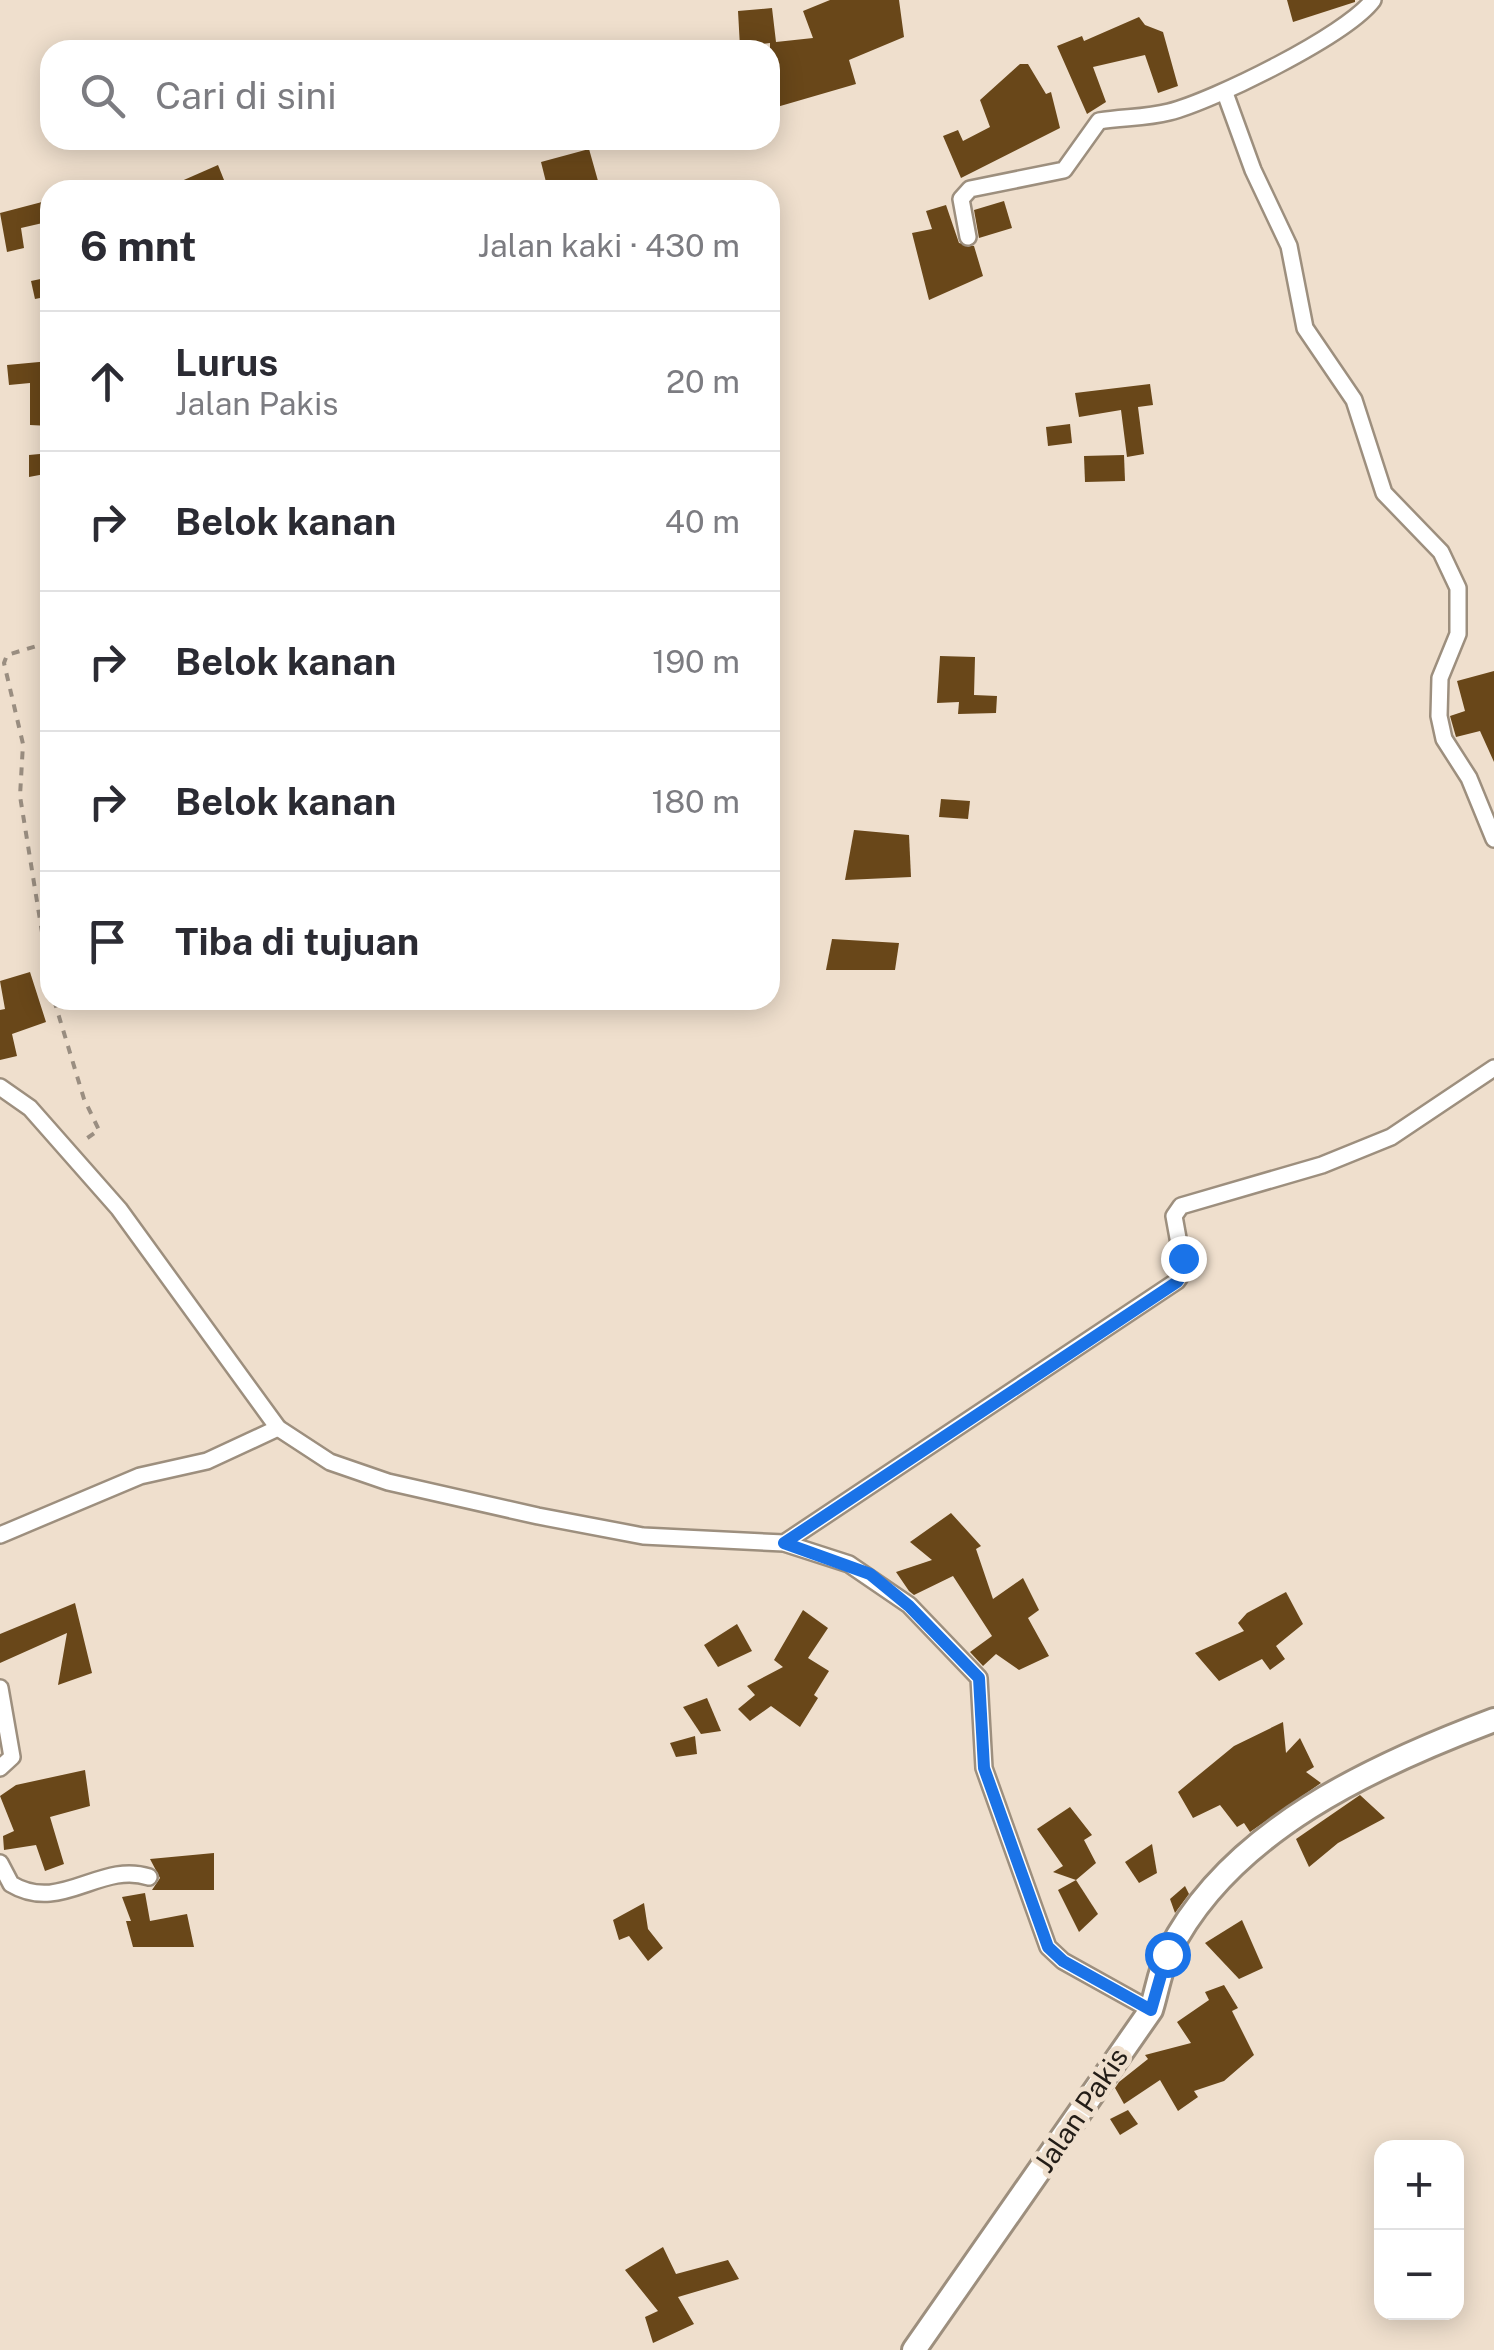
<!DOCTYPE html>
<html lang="id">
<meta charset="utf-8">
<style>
body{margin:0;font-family:"Public Sans",sans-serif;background:#f7f7f7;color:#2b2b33}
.controls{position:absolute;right:30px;bottom:30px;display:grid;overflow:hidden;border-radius:20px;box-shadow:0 5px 25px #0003}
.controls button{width:90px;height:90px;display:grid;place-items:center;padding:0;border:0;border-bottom:2px solid #e1e1e2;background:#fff;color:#2b2b33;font:50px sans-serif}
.stop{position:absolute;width:30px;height:30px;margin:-22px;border:8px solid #1a73e8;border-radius:50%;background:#fff}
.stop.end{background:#1a73e8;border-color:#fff;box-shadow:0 2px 10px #0008}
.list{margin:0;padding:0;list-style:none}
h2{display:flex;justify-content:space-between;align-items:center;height:130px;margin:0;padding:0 40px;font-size:42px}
h2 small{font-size:32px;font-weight:400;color:#7c7c81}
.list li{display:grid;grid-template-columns:65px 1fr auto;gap:30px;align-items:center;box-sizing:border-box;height:140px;padding:0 40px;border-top:2px solid #e1e1e2}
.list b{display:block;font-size:38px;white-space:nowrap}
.list p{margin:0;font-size:32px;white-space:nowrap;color:#7c7c81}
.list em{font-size:32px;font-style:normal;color:#7c7c81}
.icon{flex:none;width:55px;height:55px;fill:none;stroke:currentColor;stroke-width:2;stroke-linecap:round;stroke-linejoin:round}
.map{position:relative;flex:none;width:1494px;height:2350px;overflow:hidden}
.search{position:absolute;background:#fff;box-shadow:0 5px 25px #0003;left:40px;top:40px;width:740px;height:110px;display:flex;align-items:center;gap:25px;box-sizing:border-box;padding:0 35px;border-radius:30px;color:#7c7c81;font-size:38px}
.panel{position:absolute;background:#fff;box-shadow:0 5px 25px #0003;left:40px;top:180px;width:740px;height:830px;border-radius:30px}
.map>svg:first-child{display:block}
</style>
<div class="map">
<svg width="1494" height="2350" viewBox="0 0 1494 2350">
<rect width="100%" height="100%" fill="#efdfcd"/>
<g fill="#694719">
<path d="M830,0H899L904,37L849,60L856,84L770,109V43L740,47L738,11L772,8L776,42L813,38L803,11Z"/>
<path d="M1287,0H1355V2L1293,22Z"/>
<path d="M1139,17L1145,25L1163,32L1178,86L1158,93L1145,55L1093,67L1106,102L1087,114L1057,46L1082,36L1084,41Z"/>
<path d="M1020,64H1028L1046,94L1051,92L1060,128L961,178L943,136L958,130L963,141L990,127L980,100Z"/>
<path d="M589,149L598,181L548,190L541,162Z"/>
<path d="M218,165L226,185L214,190H161Z"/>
<path d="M1004,201L1012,228L979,238L974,210Z"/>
<path d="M42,202L47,222L21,228L24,248L7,252L0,213Z"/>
<path d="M946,205L959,243L974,246L983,276L929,300L912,233L932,229L926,211Z"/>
<path d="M50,277V296L35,299L31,281Z"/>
<path d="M50,361V426L30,425V383L9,385L7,365Z"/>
<path d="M1150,384L1153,405L1138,407L1144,454L1127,457L1121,410L1079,417L1075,393Z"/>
<path d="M1070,424L1072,443L1048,446L1046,427Z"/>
<path d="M50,453V473L29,477V455Z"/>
<path d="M1124,455L1125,481L1085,482L1084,456Z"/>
<path d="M940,656L975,657L974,695L997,696L996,713L958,714L959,702L937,703Z"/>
<path d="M1494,671V762L1480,731L1456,737L1450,716L1465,711L1457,681Z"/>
<path d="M941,799L970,801L968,819L939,817Z"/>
<path d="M854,830L909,835L911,877L845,880Z"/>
<path d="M832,939L899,943L895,970H826Z"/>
<path d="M30,972L46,1022L12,1034L17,1056L0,1060V1010L5,1009L0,981Z"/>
<path d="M951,1513L981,1546L976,1549L993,1599L1023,1578L1039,1610L1028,1618L1049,1656L1019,1670L996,1654L983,1666L970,1652L992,1636L953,1576L914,1595L909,1591L896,1572L932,1560L910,1542Z"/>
<path d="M1286,1592L1303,1624L1276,1646L1285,1659L1270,1670L1262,1659L1219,1681L1195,1653L1244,1631L1238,1623L1247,1613Z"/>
<path d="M75,1603L92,1673L58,1685L67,1633L0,1663V1634Z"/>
<path d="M803,1610L828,1628L808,1658L829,1671L814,1695L818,1698L800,1727L771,1706L750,1721L738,1709L755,1695L747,1686L783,1667L774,1660Z"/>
<path d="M737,1624L752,1651L718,1667L704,1645Z"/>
<path d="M707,1698L721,1731L701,1734L683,1707Z"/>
<path d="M1283,1722L1286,1753L1300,1738L1314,1767L1306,1772L1321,1783L1250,1832L1244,1823L1237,1827L1220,1805L1193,1818L1178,1792L1234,1746Z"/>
<path d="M695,1736L697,1754L676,1757L670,1743Z"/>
<path d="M85,1770L90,1806L50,1817L64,1864L45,1871L36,1845L4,1850L3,1836L14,1831L0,1796L16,1785Z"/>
<path d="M1360,1795L1385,1818L1338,1843L1309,1867L1296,1839Z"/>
<path d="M1070,1807L1092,1835L1084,1840L1096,1863L1076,1880L1053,1872L1063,1866L1037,1829Z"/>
<path d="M1152,1844L1157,1873L1139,1883L1125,1862Z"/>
<path d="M214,1853V1890H152L160,1878L150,1859Z"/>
<path d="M1076,1880L1098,1914L1079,1932L1058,1890Z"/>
<path d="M1185,1886L1189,1894L1175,1913L1170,1899Z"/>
<path d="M145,1893L150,1921L187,1914L194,1947H133L126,1921H131L122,1897Z"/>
<path d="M644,1903L648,1929L663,1948L648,1961L629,1936L619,1940L613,1920Z"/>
<path d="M1242,1920L1263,1968L1239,1979L1205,1943Z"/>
<path d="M1224,1985L1238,2008L1232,2011L1254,2055L1224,2081L1194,2091L1198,2097L1178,2111L1160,2080L1124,2104L1115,2088L1119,2082L1148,2059L1145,2055L1191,2043L1177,2022L1209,2000L1205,1992Z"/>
<path d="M1128,2110L1138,2124L1120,2135L1110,2119Z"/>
<path d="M663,2247L676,2274L728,2260L739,2279L678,2297L694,2324L653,2343L645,2317L658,2311L625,2270Z"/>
</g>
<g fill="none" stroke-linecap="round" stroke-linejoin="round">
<g stroke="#9d8f7e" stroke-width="20">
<g id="street">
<path d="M1225,93L1253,170L1289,246L1305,328L1354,400L1384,493L1441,552L1458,588V634L1440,678L1439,716L1444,739L1469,778L1494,839"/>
<path d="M968,237L961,199L970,189L1064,170L1099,121C1123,117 1146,118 1169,112C1213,101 1347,35 1373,0"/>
<path d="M0,1087L30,1108L119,1209L278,1428L330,1462L388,1482L538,1516L643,1536L784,1543L849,1564L909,1605L979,1678L984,1768L1048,1947L1063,1961L1151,2010"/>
<path d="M0,1535L140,1476L207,1461L278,1428"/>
<path d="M784,1543L1177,1281L1184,1271L1174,1216L1181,1206L1322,1165L1391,1137L1494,1068"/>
<path d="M0,1688L12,1757L0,1768"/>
<path d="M0,1863L11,1884C61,1914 100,1861 149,1877"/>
</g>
</g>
<g stroke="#9d8f7e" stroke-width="28">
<path id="secondary" d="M914,2350L1151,2010C1157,1991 1160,1969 1169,1952C1229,1831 1374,1765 1494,1720"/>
</g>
<g stroke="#9a8e81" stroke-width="4" stroke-dasharray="8 8" stroke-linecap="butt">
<path d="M50,642L7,655L4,663L23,744L20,796L50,982"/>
<path d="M54,1000L84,1099L99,1130L83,1141"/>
</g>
<use href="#street" stroke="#fff" stroke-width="15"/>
<use href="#secondary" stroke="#fff" stroke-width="22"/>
</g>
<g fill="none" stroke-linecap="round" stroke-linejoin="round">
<path stroke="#1a73e8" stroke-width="12" d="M1167,1954L1151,2010L1063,1961L1048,1947L984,1768L979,1678L909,1606L870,1574L784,1543L1177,1282L1184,1272L1183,1258"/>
</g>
<g text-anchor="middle" stroke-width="10" stroke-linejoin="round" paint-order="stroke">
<g font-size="28" fill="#231d17" stroke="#efdfcd">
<text transform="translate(1081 2110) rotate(-56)" y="10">Jalan Pakis</text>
</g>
</g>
</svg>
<div class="controls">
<button>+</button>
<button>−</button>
</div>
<div class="stop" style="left:1167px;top:1954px"></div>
<div class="stop end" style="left:1183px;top:1258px"></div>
<div class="search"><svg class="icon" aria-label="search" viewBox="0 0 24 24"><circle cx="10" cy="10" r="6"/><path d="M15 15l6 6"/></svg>Cari di sini</div>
<section class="panel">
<h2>6 mnt<small>Jalan kaki · 430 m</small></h2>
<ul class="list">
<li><svg class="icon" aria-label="ahead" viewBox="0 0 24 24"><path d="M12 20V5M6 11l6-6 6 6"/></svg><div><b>Lurus</b><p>Jalan Pakis</p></div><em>20 m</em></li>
<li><svg class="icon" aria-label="right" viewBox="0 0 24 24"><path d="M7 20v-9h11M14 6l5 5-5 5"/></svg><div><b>Belok kanan</b></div><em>40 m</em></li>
<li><svg class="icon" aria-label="right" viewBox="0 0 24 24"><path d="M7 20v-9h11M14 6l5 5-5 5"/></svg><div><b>Belok kanan</b></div><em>190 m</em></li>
<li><svg class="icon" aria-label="right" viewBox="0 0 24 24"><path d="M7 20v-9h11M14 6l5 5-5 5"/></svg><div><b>Belok kanan</b></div><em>180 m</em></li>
<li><svg class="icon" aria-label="arrive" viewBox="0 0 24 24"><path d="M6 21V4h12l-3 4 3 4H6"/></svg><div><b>Tiba di tujuan</b></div></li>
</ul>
</section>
</div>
